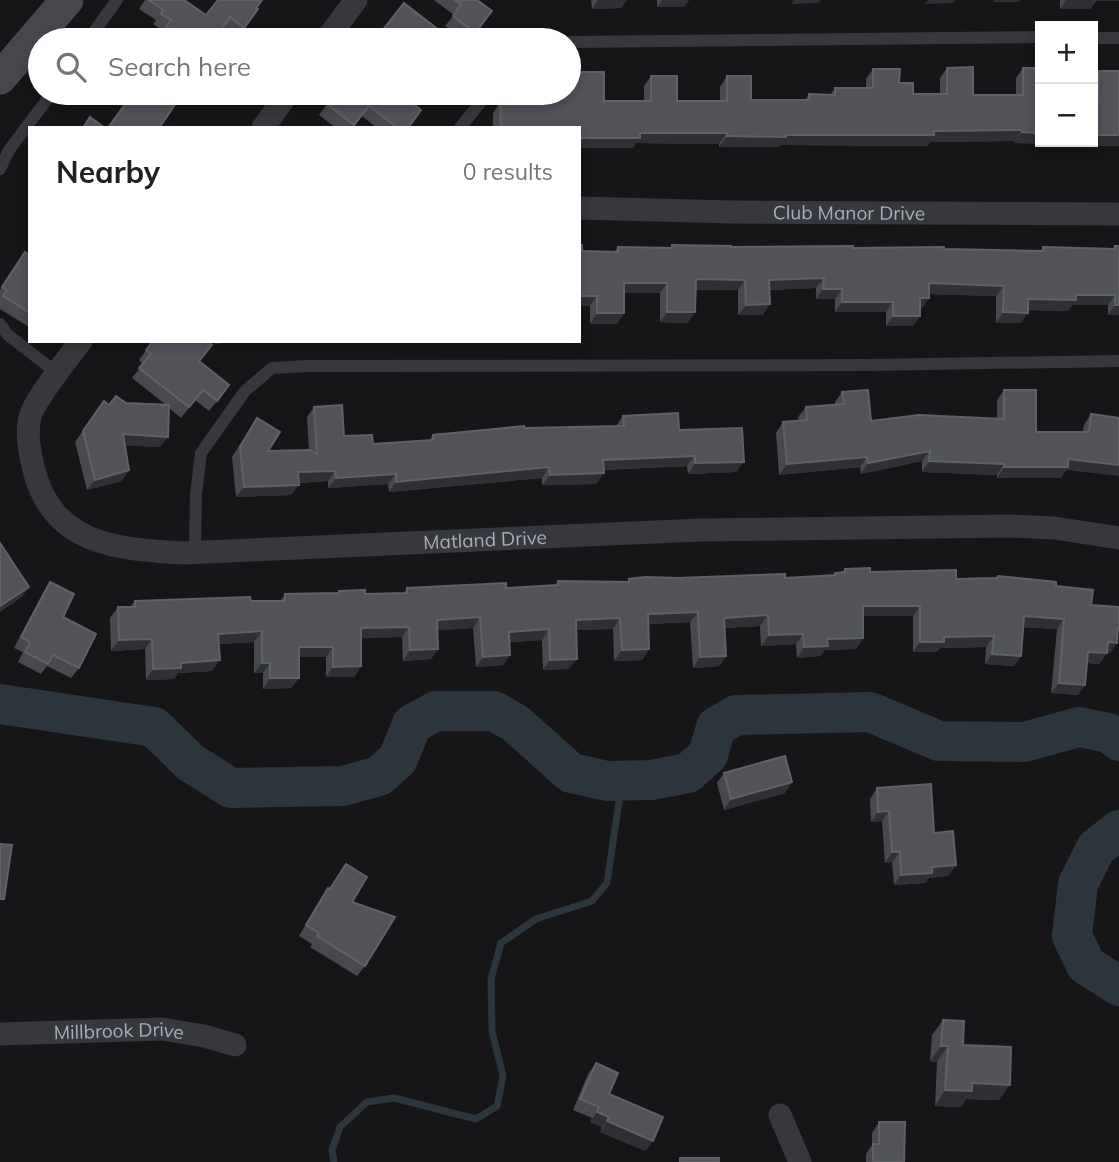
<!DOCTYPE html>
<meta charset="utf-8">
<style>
body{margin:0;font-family:Mulish,sans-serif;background:#f2f2f2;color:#202124}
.controls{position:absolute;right:21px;top:21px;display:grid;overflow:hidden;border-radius:0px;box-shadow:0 4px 10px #0003}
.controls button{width:63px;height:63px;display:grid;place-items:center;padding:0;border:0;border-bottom:2px solid #e0e0e0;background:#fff;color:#202124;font:35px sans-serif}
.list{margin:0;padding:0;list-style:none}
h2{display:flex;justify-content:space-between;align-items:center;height:91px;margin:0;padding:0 28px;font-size:30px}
h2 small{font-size:23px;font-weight:400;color:#757577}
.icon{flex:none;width:38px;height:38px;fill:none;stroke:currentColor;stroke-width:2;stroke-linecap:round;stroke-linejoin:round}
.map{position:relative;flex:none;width:1119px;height:1162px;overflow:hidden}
.search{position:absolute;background:#fff;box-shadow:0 4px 10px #0003;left:28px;top:28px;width:553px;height:77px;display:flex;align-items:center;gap:18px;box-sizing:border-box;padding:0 24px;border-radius:38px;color:#757577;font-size:26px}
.panel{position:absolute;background:#fff;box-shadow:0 4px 10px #0003;left:28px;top:126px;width:553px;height:217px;border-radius:0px}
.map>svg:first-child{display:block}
</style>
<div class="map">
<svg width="1119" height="1162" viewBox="0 0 1119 1162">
<rect width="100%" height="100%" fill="#161618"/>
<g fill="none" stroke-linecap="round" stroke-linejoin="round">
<path stroke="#2c353c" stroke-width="7" d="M334,1162L332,1150L340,1127L367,1102L394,1098L476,1119L497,1106L503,1076L492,1031L491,979L501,943L536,919L592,901L607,883L622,781"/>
<g stroke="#2c353c" stroke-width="40">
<path d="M0,704L154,727L191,763L231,788L343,786L379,776L398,759L412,724L436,711H494L515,723L571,773L607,781L651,780L688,773L708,755L716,727L736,715L870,712L939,741L1024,742L1079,727L1109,733L1119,741"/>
<path d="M1119,830L1096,848L1078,884L1072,936L1086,965L1119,986"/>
</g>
<g stroke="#37383d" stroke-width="12">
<path d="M1093,38H1119"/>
<path d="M88,40L117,0"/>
<path d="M569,42L1040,37"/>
<path d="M460,128L488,93"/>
<path d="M0,169L9,150L52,93"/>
<path d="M0,324L8,335L57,373"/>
<path d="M195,552L196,494L201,453L245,391L272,368L307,366L867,365L1119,361"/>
</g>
<g stroke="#37383d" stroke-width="23">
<path d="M326,40L356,0"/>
<path d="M263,128L288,93"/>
<path id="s1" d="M579,208L732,212L1119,214"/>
<path id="s2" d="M81,341C69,357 34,400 30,417C26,433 30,455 34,470C53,546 119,549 184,553L700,530L1013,526L1054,528L1119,538"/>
<path id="s3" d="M0,1034L162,1029L204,1036L235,1045"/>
<path d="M780,1115L800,1162"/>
</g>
<path stroke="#45474d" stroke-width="33" d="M0,78L67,0"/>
</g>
<g fill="#47494d">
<path d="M145,0H184L206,15L218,0H263L237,38L223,28L163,31L153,24L156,20L139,9Z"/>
<path d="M434,0H477L492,11L470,40H464L445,26L454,15Z"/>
<path d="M591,0H627L621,8L592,9Z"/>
<path d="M657,0H689L684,7H657Z"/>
<path d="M1060,0H1119V1H1096L1090,9H1060Z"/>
<path d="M947,68L973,95H1016V78L1023,68L1040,142H1093V79L1099,71L1119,146L1014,143L1015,141L930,142L927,146L780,145L779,147H719V144L636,143L633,148H579V128H493V113L500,102H530V93H569L604,101H644V86L651,76L677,101H720V87L727,76L751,100H805L809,94L830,95L835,88H866V79L873,69L899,83L913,94H940V78Z"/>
<path d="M123,93H183L130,97Z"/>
<path d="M335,93H399L409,128H377L362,116L353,128H336L319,115Z"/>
<path d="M672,245L731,247L1041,251L1043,247L1113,248L1115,246L1119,315H1108V305H1072L1068,311L1028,310L1021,323H996V296L929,294V298L922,308H920V316L913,326H886V312H835V299H816V288L770,290L763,315H738V290H695L688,323L660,322V293H624V313L617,324H590V306H579L582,251L614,252L618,247L670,248Z"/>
<path d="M25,252L28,254L30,252L29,327L0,309V290Z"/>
<path d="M153,341L199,362L222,395L209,411L195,400L181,418L169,408L160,447L124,445L129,470L121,481L87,490L75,442L104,401L109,405L126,403L165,404L132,378L143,364L139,360Z"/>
<path d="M1004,390L1036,432H1083L1084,425L1091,414L1119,418L1066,470L1061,478H997V475L922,472V461L861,474L860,467L779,475L776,433L783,422L799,421L798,417L806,407L835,405V402L842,392L871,421L997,418V400Z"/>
<path d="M314,407L344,436L373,444L429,440L433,435L524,428L616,426L623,416L679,430L736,472L688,474L687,466L604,470L596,484L542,485V478L389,492L388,484L328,488V481L299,483L291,495L236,497L232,457L257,418L268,451L309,450L307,417Z"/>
<path d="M845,569L956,579L996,578L998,576L1056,586L1091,605L1117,639V643L1110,653H1107L1099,664L1087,663L1085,685L1078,695L1051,693L1057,629L1023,627L1021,656L1014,666L985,664L986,647L940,648L936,652H913V616H863V638L856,649L825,650L820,656L797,658L796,644L761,646L760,626L724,628L726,656L719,666L693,668L690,622L649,624V649L642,660L614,661L613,629L576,630L569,669L543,670L542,640L510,642V655L503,665L476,667L473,628L438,630V649L431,659L403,661L402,637L361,638V666L354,677H326V657H299V678L291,688L263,689V673H254V642L219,644L212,671L178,673L174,679L146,680L145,649L111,651L110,618L118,607H130L135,601H280L285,594L337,593L339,591L365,594L404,593L407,588H506L555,585L558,581L627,582L629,579L785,578L834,575L835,573L842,572Z"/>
<path d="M50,582L63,617L79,668L71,678L47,666L41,674L18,662L23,652L14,648L43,593Z"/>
<path d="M724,773L785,793L724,810L717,783Z"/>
<path d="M877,788L934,833L956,865L948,876L929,878L925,883L894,885L892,862L885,863L882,821L871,822L870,799Z"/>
<path d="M346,864L365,966L357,976L310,947L312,944L299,936L321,899L328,888L329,889Z"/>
<path d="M943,1020L963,1045L999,1100L966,1099L961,1107L935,1106L937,1062L930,1061L932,1035Z"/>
<path d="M596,1063L609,1094L646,1151L600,1132L602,1127L590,1122L592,1118L573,1110L588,1074Z"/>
<path d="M879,1122L904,1162H866V1154L872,1145V1133Z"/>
</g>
<g fill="#2f3033">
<path d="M598,0H627L621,8L592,9Z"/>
<path d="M662,0H689L684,7H657Z"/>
<path d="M794,0H821L818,3L791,4Z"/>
<path d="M928,0H955L953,3L925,4Z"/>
<path d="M994,0H1020L1019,2H993Z"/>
<path d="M1066,0H1119V1H1096L1090,9H1060Z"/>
<path d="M1022,130L1015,141L930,142L927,146L780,145L779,147H719L727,136Z"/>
<path d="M1022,132L1040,133V142H1093V135H1119V146L1014,143Z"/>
<path d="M640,133H727L719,144L636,143L633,148H579V138Z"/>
<path d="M824,278L816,288L762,290L769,280Z"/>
<path d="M696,279L745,280L738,290H688Z"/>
<path d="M624,283H667L660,293H617Z"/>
<path d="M929,283L1004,286L996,296L922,294Z"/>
<path d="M823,289H842L835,299H816Z"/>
<path d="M1076,295H1115L1108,305H1072L1068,311L1021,310L1028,299Z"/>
<path d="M579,296H597L590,306H579Z"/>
<path d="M920,298H929L922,308H913Z"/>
<path d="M842,302H893L886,312H835Z"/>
<path d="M770,304L763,315H738L746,305Z"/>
<path d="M1115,305H1119V315H1108Z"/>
<path d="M667,312H695L688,323L660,322Z"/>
<path d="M1003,312L1028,313L1021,323H996Z"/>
<path d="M597,313H624L617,324H590Z"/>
<path d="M893,316H920L913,326H886Z"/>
<path d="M217,341H231L214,345Z"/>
<path d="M123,434L168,437L160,447L115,445Z"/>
<path d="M930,451L922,461L861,474L868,463Z"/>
<path d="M695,456L687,466L596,470L603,460Z"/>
<path d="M867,457L860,467L779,475L787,464Z"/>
<path d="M1068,459L1119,465V476L1066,470L1061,478H997L1004,467Z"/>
<path d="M929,461L1004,464L997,475L922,472Z"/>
<path d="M744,462L736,472L688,474L695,463Z"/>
<path d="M549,467L542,478L389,492L396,482Z"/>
<path d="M129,470L121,481L87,490L95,480Z"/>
<path d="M335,471L328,481L291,483L298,472Z"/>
<path d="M604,473L596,484L542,485L550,475Z"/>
<path d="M396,474L388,484L328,488L336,478Z"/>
<path d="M299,485L291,495L236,497L244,487Z"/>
<path d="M29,587L22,597L0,612V606Z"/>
<path d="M863,606H920L913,616H856Z"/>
<path d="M698,612L690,622L641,624L648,614Z"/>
<path d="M768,615L760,626L717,628L724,618Z"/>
<path d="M1024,616L1064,619L1057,629L1016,627Z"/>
<path d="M480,617L473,628L430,631L437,620Z"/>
<path d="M620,618L613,629L568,630L576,620Z"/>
<path d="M409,627L402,637L353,638L361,628Z"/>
<path d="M549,629L542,640L502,643L509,632Z"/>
<path d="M262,631L254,642L211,644L218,634Z"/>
<path d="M803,634L796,644L761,646L769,635Z"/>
<path d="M994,636L986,647L940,648L936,652H913L920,642L944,637Z"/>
<path d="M863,638L856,649L825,650L820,656L797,658L804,647L827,639Z"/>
<path d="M152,639L145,649L111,651L119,640Z"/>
<path d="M1108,642L1117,643L1110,653L1100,652Z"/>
<path d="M299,647H333L326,657H291Z"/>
<path d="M438,649L431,659L403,661L410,650Z"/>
<path d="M649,649L642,660L614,661L622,650Z"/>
<path d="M1088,652L1107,653L1099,664L1081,662Z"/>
<path d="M992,654L1021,656L1014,666L985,664Z"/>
<path d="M510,655L503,665L476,667L483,657Z"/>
<path d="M726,656L719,666L693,668L700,657Z"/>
<path d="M577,659L569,669L543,670L550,660Z"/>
<path d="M220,660L212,671L178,673L174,679L146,680L153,669L181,663Z"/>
<path d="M262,663H270L263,673H254Z"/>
<path d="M361,666L354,677H326L333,667Z"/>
<path d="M270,678H299L291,688L263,689Z"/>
<path d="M1059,683L1085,685L1078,695L1051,693Z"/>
<path d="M792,782L785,793L724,810L731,799Z"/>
<path d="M889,811L882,821L871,822L878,812Z"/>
<path d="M892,852H900L892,862L885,863Z"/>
<path d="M956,865L948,876L929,878L925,883L894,885L901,875L932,867Z"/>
<path d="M941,1046H948L937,1062L930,1061Z"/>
<path d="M972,1083L1010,1085L999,1100L966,1099L961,1107L935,1106L945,1090Z"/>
<path d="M597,1112L609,1117L602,1127L590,1122Z"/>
<path d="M607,1121L653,1141L646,1151L600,1132Z"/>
</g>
<g fill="#525359" stroke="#5f6168" stroke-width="2">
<path d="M149,0H184L206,15L218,0H262L256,8L258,9L244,28L230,17L214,40H157L171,20L161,14L163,10Z"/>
<path d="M455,0H477L492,11L475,33L453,16L461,4Z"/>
<path d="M404,3L440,31L433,40H375Z"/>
<path d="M973,67V95H1023V68H1040V133L1022,132V130L934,131V135H786V137L727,136V133H640V138H579V128H501L500,102H538V93H569V72H604V101H651V76H677V101H727V76H751V100H809V94L835,95V88H873V69H900L899,83H913V94H947V68Z"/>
<path d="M1099,71H1119V135H1093V98H1098Z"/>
<path d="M133,93H183L159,128H108Z"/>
<path d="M335,93H399L421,110L408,128H398L369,106L354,125L327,104Z"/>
<path d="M90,117L105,128H83Z"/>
<path d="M579,245H582V251L618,252V247L672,248V245L731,246V247L853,246V248L944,247V249L1043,251V247L1115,249V246H1119V305H1115V295H1076V300L1028,299V313L1003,312L1004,286L929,283V298H920V316H893V302H842V289H823L824,278L769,280L770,304L746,305L745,280L696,279L695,312H667V283H624V313H597V296H579Z"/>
<path d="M25,252L28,254L30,252V313L3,296L7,290L2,287Z"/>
<path d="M153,341H207L212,345L199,361L229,385L217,401L203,390L189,407L139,368L151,354L146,350Z"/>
<path d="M868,390L871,421L919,415L1004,419V390H1036V432H1089L1091,414L1119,418V465L1068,459V467H1004V464L929,461L930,451L868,463L867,457L787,464L783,422L807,420L806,407L844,404L842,392Z"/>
<path d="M116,396L126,403L169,405L168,437L123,434L129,470L95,480L83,431L104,401L109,405Z"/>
<path d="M342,405L344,436L372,435L373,444L433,440V435L524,426V428L624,426L623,416L678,413L679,430L742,428L744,462L695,463V456L603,460L604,473L550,475L549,467L396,482V474L336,478L335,471L298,472L299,485L244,487L240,447L257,418L280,432L268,451L310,450L317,454L314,407Z"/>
<path d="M0,543L29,587L0,606Z"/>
<path d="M870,568V572L956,570V579L997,578L998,576L1056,582V586L1093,590L1091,605L1119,607V628H1118L1117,643L1108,642L1107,653L1088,652L1085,685L1059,683L1064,619L1024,616L1021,656L992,654L994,636L944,637V642H920V606H863V638L827,639L828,646L804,647L803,634L769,635L768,615L724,618L726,656L700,657L698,612L648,614L649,649L622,650L620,618L576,620L577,659L550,660L549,629L509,632L510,655L483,657L480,617L437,620L438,649L410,650L409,627L361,628V666L333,667V647H299V678H270V663H262V631L218,634L220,660L181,663V668L153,669L152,639L119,640L118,607H135V601L250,597L251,601H285V594L339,593V591L365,590V594L407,593V588L506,583V588L558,585V581L629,582V579L645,577L678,578L785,574V578L836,575L835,573L845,572V569Z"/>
<path d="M50,582L74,594L63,617L96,634L79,668L53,655L48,664L25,652L30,642L21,637Z"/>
<path d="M785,756L792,782L731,799L724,773Z"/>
<path d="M931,784L934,833L953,831L956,865L932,867V873L901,875L900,852H892L889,811L878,812L877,788Z"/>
<path d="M0,844L12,845L4,899H0Z"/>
<path d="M346,864L367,877L352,902L395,917L365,966L317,936L319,933L306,925L328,888L330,889Z"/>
<path d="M943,1020L964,1021L963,1045L1011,1047L1010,1085L972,1083V1091L945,1090L948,1046H941Z"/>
<path d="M596,1063L618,1073L609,1094L663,1117L653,1141L607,1121L609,1117L597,1112L599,1107L580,1099Z"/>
<path d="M879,1122H905L904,1162H873V1144H879Z"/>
<rect x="680" y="1158" width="39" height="4"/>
</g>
<g text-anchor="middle" stroke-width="5" stroke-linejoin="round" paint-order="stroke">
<g font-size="19" fill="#a8adb8" stroke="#111113">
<text dy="7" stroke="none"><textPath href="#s1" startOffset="270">Club Manor Drive</textPath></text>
<text dy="7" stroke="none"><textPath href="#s2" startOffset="634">Matland Drive</textPath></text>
<text dy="7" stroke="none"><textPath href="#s3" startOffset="119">Millbrook Drive</textPath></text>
</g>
</g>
</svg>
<div class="controls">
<button>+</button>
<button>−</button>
</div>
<div class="search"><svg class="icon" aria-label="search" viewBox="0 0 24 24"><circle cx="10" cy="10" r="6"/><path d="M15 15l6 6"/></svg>Search here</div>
<section class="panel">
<h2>Nearby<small>0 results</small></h2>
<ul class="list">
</ul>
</section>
</div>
